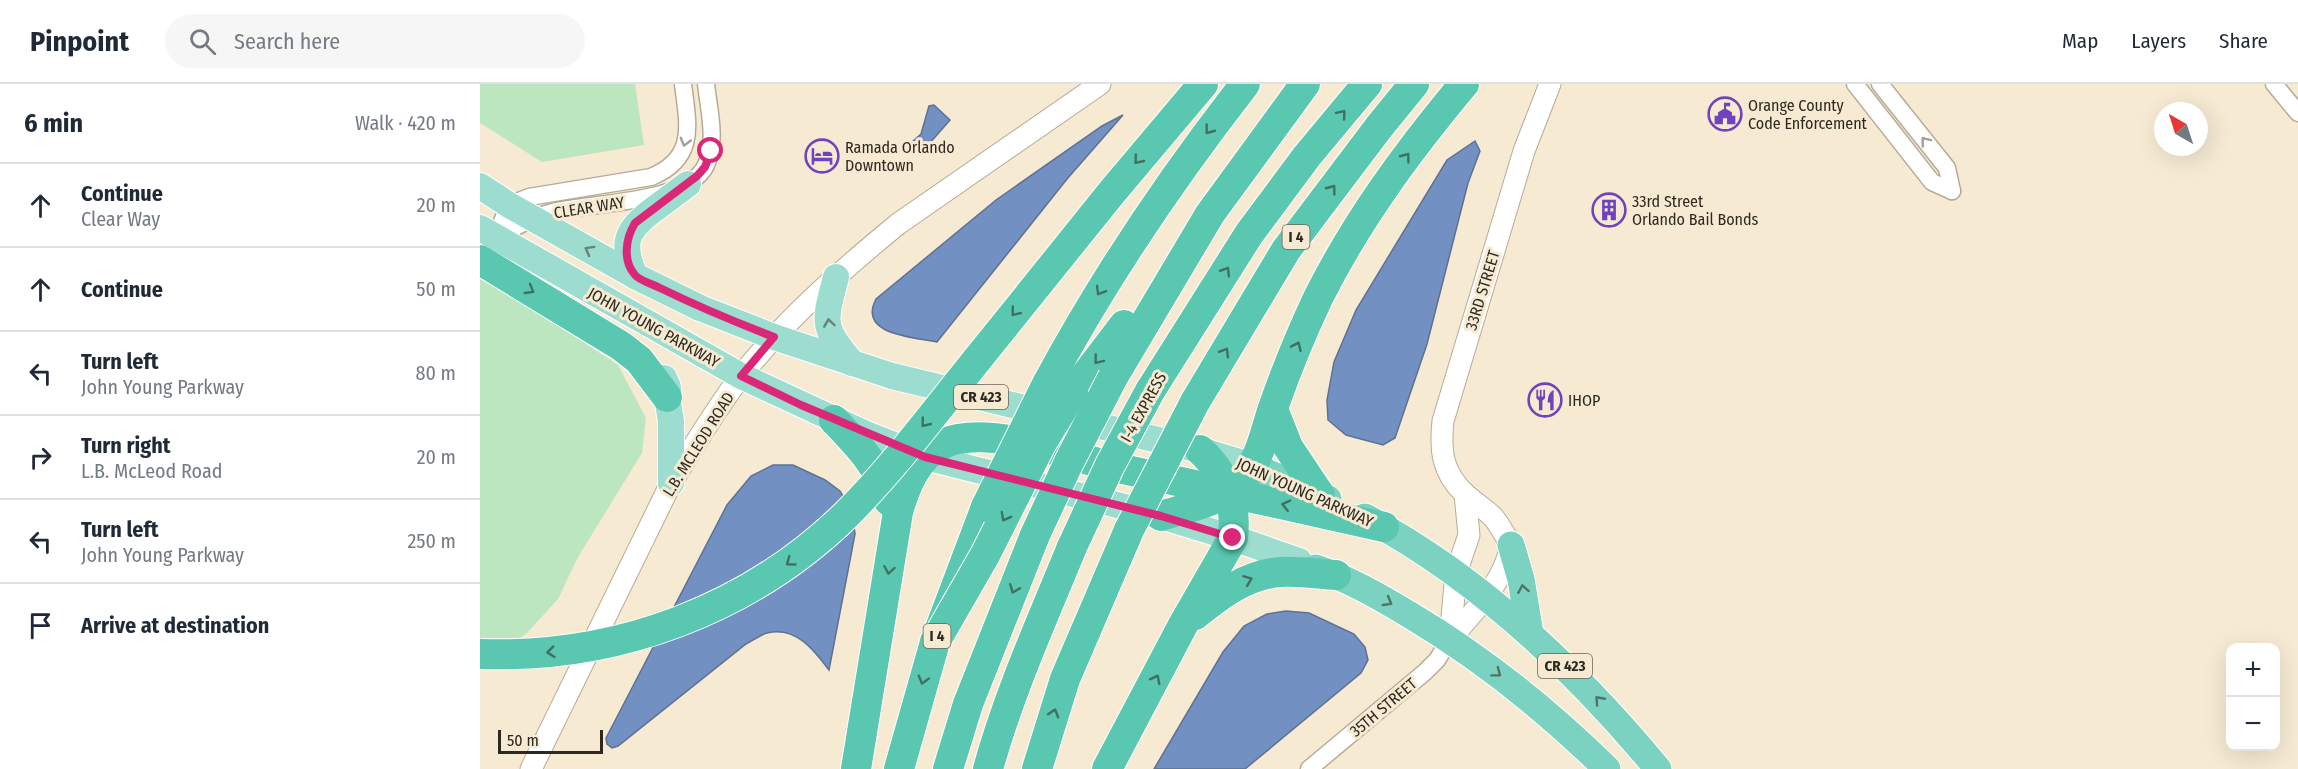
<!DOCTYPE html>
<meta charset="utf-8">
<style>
body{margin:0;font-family:"Fira Sans Condensed",sans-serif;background:#f6f6f7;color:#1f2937}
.controls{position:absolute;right:18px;bottom:18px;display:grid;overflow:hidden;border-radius:12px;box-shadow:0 6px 24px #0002}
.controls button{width:54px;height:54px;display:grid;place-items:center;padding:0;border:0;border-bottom:2px solid #e0e1e3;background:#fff;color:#1f2937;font:30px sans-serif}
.compass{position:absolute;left:1674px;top:18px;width:54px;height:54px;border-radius:50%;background:#fff;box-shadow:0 6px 24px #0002;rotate:321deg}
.scale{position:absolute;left:18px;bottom:15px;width:105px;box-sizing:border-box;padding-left:6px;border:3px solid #2d2920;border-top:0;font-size:16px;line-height:21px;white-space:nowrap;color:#2d2920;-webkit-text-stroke:4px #f6ead3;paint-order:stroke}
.stop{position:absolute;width:18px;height:18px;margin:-14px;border:4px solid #db2777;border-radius:50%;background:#fff}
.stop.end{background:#db2777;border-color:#fff;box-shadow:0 2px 6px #0008}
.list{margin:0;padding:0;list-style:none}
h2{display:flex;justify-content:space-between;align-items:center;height:78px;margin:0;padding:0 24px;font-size:26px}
h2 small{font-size:20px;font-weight:400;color:#747a83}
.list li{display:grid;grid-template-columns:39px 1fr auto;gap:18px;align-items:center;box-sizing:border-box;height:84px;padding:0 24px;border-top:2px solid #e0e1e3}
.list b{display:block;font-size:22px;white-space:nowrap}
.list p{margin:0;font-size:20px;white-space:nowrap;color:#747a83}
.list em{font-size:20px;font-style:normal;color:#747a83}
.icon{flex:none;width:33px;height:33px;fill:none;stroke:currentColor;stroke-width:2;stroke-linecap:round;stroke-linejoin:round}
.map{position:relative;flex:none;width:1818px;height:685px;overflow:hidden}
header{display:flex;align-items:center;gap:36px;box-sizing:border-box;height:84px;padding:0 30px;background:#fff;border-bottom:2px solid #e0e1e3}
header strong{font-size:28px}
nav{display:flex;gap:33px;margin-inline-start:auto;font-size:21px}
.search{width:420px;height:54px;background:#f6f6f7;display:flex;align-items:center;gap:15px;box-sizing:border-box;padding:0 21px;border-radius:33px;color:#747a83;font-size:22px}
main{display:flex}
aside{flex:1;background:#fff}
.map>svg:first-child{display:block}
</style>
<header>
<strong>Pinpoint</strong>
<div class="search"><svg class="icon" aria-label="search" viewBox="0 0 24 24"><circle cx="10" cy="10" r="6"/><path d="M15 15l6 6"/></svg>Search here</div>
<nav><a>Map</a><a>Layers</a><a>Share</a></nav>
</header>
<main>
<aside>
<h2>6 min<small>Walk · 420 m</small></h2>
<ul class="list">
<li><svg class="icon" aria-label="ahead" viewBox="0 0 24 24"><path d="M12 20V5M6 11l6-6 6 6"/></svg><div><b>Continue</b><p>Clear Way</p></div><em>20 m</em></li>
<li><svg class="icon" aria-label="ahead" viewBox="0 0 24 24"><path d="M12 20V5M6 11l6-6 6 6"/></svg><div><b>Continue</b></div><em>50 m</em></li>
<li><svg class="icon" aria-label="left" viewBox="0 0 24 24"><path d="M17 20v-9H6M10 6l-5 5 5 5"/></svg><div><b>Turn left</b><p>John Young Parkway</p></div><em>80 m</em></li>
<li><svg class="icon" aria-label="right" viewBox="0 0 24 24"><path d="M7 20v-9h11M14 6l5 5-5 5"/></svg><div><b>Turn right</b><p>L.B. McLeod Road</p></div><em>20 m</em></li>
<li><svg class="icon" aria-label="left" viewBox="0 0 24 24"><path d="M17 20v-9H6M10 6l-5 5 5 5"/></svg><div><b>Turn left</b><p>John Young Parkway</p></div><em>250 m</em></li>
<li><svg class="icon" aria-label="arrive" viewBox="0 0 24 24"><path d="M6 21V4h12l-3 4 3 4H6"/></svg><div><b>Arrive at destination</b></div></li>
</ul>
</aside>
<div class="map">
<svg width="1818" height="685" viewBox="0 0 1818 685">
<rect width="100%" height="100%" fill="#f6ead3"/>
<g fill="#bbe6c0">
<path d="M0,0H155L164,61L62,78L0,39Z"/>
<path d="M0,193L18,202L138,281L166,334L162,369L98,473L78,515L46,550L0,581Z"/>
</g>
<g fill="#7390c3" stroke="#5e7192" stroke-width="1.5">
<path d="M454,21L470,36L442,68L432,58L441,50L449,22Z"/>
<path d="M643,31L587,95L457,258C434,253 377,251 396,215L516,116L622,42Z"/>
<path d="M995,57L1000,67L988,99L947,260L915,354L903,361L866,351L848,336L847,316L854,278L876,226L967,76Z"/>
<path d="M293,381H313L345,396L360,407L372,427L375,450L349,586C334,566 316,542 287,549C280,551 272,557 266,560L138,662L132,664L127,660L126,654L247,421L271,392Z"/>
<path d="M806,527L829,529L874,550L885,563L888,576L881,589L765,685H674L743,568L764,542L787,530Z"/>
</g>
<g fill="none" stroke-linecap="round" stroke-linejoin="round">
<g stroke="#b7ab96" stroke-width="19">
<g id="minor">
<path d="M1375,0L1452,98L1472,107"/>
<path d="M1400,0L1467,84L1472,107"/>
<path d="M1794,0L1818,29"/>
<path d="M15,154C34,144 52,133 73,128C111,118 208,120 226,81C237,56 229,27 226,0"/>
<path d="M15,154L29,121L49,113L171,93C217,74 208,41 203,0"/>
<path d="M829,685L945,588L957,576L970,555"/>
</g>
</g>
<g stroke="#b7ab96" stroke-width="23">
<g id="tertiary">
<path d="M970,555C994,527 1024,499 1031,461C1025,452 1020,441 1013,433C1004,424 993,418 984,409C962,388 960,366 963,337L1044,67L1070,0"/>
<path d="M970,555L976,489L989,451L985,410"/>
<path d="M51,685L191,399C213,363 235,326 261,292C306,235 362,186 418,140L620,0"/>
</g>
</g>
<g stroke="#fff" stroke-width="28">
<g id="primary">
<path d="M0,102L29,121L155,192L220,224L294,253L412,292L720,366L772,382"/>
<path d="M0,144L261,292L386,350L445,373L681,432L753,454L819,477"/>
<path d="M155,192C141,160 145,147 173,126C184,118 196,109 208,100"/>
<path d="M356,193C344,240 341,241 372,279"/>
<path d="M184,294L188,303L187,313L191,337V399"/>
</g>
</g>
<g stroke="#fff" stroke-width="29">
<g id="trunk">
<path d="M772,382L848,415"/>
<path d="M885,433C1000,494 1096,586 1178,685"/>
<path d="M1031,461L1041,495L1050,550"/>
<path d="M836,484C869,495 900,513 930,531C1002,574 1067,626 1127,685"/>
</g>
</g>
<g stroke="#fff" stroke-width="32">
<g id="motorway">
<path d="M0,176L141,262L159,276L187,313"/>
<path d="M496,277L632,108L723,0"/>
<path d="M633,293L730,130L825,0"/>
<path d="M567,300C624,194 691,95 765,0"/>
<path d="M670,307L769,150L827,72L887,0"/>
<path d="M593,308L644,241"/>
<path d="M715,318L806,166L899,43L934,0"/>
<path d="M793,325L808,363L840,411"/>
<path d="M354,336C377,360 400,383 409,417"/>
<path d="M681,432C709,423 743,418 763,395C780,375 785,348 793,324C806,287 821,250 838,214C877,136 928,67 984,0"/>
<path d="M715,531C740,511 767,490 801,488C819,487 838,490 856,491"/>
<path d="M376,685L418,428C427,396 442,362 478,355C524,346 592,373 638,384C727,404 815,423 904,443"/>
<path d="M419,685L455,558L506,423"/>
<path d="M468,685L488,620L555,451"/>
<path d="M508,685C529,609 562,536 592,463"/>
<path d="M557,685L585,595L649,446"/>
<path d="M627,685L703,541L753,454C757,419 746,390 720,366"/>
</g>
</g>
<use href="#minor" stroke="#fff" stroke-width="16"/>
<use href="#tertiary" stroke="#fff" stroke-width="21"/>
<use href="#primary" stroke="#9cddd0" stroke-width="26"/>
<use href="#trunk" stroke="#7bd2c0" stroke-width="27"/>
<use href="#motorway" stroke="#5ac7b1" stroke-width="30"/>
<g stroke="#fff" stroke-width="32" stroke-linecap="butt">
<g id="motorway-bridge">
<path d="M506,423L567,300"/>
<path d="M649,446L715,318"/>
<path d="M555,451L589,378L633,293"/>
<path d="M592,463L630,381L670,307"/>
<path d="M455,558L505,471L561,360L593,308"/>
<path d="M0,570C136,575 269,526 367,430C414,383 454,329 496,277"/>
</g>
</g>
<use href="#motorway-bridge" stroke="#5ac7b1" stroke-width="30"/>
</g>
<defs><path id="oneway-chevron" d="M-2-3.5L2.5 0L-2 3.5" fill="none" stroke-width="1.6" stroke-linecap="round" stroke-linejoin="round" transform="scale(1.5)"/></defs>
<g stroke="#417061">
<use href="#oneway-chevron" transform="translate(862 30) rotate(-50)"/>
<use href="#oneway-chevron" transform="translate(729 46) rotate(127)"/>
<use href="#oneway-chevron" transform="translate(926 73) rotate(-53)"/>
<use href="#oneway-chevron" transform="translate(658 76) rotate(129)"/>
<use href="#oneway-chevron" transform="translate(852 105) rotate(-53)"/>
<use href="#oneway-chevron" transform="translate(746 187) rotate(-58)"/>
<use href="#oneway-chevron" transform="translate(50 206) rotate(30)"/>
<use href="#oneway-chevron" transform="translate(620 207) rotate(121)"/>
<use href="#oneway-chevron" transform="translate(535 228) rotate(129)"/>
<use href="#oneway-chevron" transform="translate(817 262) rotate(-66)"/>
<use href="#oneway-chevron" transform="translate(745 268) rotate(-59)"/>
<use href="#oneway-chevron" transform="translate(618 276) rotate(128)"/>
<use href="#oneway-chevron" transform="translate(445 339) rotate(129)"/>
<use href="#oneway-chevron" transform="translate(806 421) rotate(-167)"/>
<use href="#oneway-chevron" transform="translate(525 433) rotate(118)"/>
<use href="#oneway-chevron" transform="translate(310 478) rotate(144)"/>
<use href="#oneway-chevron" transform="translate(409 486) rotate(100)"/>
<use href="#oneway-chevron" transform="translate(768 496) rotate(-21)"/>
<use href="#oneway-chevron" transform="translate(534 505) rotate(112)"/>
<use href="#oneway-chevron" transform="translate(71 568) rotate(174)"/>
<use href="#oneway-chevron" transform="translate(676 595) rotate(-63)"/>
<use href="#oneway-chevron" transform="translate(443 596) rotate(106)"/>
<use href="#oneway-chevron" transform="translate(574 629) rotate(-73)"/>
</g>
<g stroke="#a09f9b">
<use href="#oneway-chevron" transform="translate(1445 57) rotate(-128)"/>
<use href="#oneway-chevron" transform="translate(205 58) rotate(105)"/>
</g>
<g stroke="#648378">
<use href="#oneway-chevron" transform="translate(109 166) rotate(-151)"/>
<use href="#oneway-chevron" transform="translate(349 239) rotate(-98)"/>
</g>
<g stroke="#507568">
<use href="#oneway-chevron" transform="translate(1043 505) rotate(-100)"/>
<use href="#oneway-chevron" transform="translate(908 518) rotate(30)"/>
<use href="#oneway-chevron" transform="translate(1017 589) rotate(37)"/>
<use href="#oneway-chevron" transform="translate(1119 616) rotate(-132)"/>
</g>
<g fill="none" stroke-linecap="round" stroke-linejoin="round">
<path stroke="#db2777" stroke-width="8" d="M231,67L225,83L217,92L155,139C146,154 142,176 155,191C160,197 173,200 180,204C217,222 255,238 294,253L261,292L321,321L445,373L681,432L753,454"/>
</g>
<defs>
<g id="civic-ring" transform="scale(1.725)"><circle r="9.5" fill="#f6ead3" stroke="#7143bb" stroke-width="1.5"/><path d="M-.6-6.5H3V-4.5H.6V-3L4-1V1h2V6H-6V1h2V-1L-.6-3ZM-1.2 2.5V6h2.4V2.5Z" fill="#7143bb"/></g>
<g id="hotel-ring" transform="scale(1.725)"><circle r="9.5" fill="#f6ead3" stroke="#7143bb" stroke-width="1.5"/><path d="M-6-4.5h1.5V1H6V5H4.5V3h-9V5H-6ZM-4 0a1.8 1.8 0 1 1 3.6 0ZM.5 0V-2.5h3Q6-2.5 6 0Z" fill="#7143bb"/></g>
<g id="building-ring" transform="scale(1.725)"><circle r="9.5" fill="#f6ead3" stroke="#7143bb" stroke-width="1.5"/><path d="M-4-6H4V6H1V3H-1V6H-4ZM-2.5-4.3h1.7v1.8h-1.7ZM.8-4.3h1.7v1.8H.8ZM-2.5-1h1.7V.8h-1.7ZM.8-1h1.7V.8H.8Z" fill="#7143bb"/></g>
<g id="restaurant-ring" transform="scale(1.725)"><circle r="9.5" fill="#f6ead3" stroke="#7143bb" stroke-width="1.5"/><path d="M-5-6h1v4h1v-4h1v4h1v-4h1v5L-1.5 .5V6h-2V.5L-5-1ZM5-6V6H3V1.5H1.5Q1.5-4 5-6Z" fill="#7143bb"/></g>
</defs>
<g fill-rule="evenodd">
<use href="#civic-ring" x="1245" y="30"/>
<use href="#hotel-ring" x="342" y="72"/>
<use href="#building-ring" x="1129" y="126"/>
<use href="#restaurant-ring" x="1065" y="316"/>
</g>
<g text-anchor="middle" stroke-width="6" stroke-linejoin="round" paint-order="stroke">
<g fill="#f6ead3" stroke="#696356" stroke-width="1.5">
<rect x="802.5" y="141" width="27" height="24" rx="4.5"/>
<rect x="474" y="301" width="54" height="24" rx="4.5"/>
<rect x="443.5" y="540" width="27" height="24" rx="4.5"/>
<rect x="1058" y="570" width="54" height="24" rx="4.5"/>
</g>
<g font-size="15" font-weight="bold" fill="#2d2920">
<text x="816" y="158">I 4</text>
<text x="501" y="318">CR 423</text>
<text x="457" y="557">I 4</text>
<text x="1085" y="587">CR 423</text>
</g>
<g font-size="16" fill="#2d2920" stroke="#f6ead3" text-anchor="start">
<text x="1268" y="27">Orange County<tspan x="1268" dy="18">Code Enforcement</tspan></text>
<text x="365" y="69">Ramada Orlando<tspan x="365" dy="18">Downtown</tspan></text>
<text x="1152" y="123">33rd Street<tspan x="1152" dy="18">Orlando Bail Bonds</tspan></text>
<text x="1088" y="322">IHOP</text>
</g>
<g font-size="16" fill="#2d2920" stroke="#f6ead3">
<text transform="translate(109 123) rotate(-9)" y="6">CLEAR WAY</text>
<text transform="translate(1002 206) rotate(-73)" y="6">33RD STREET</text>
<text transform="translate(174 243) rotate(29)" y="6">JOHN YOUNG PARKWAY</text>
<text transform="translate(663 323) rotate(-61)" y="6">I-4 EXPRESS</text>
<text transform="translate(218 360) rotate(-58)" y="6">L.B. MCLEOD ROAD</text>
<text transform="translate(825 408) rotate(24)" y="6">JOHN YOUNG PARKWAY</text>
<text transform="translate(903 623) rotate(-40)" y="6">35TH STREET</text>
</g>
</g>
</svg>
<div class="controls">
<button>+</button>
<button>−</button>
</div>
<svg class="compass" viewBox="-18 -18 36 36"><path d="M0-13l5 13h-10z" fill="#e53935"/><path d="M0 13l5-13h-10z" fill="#747a83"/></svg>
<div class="scale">50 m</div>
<div class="stop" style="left:231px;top:67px"></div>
<div class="stop end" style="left:753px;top:454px"></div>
</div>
</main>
